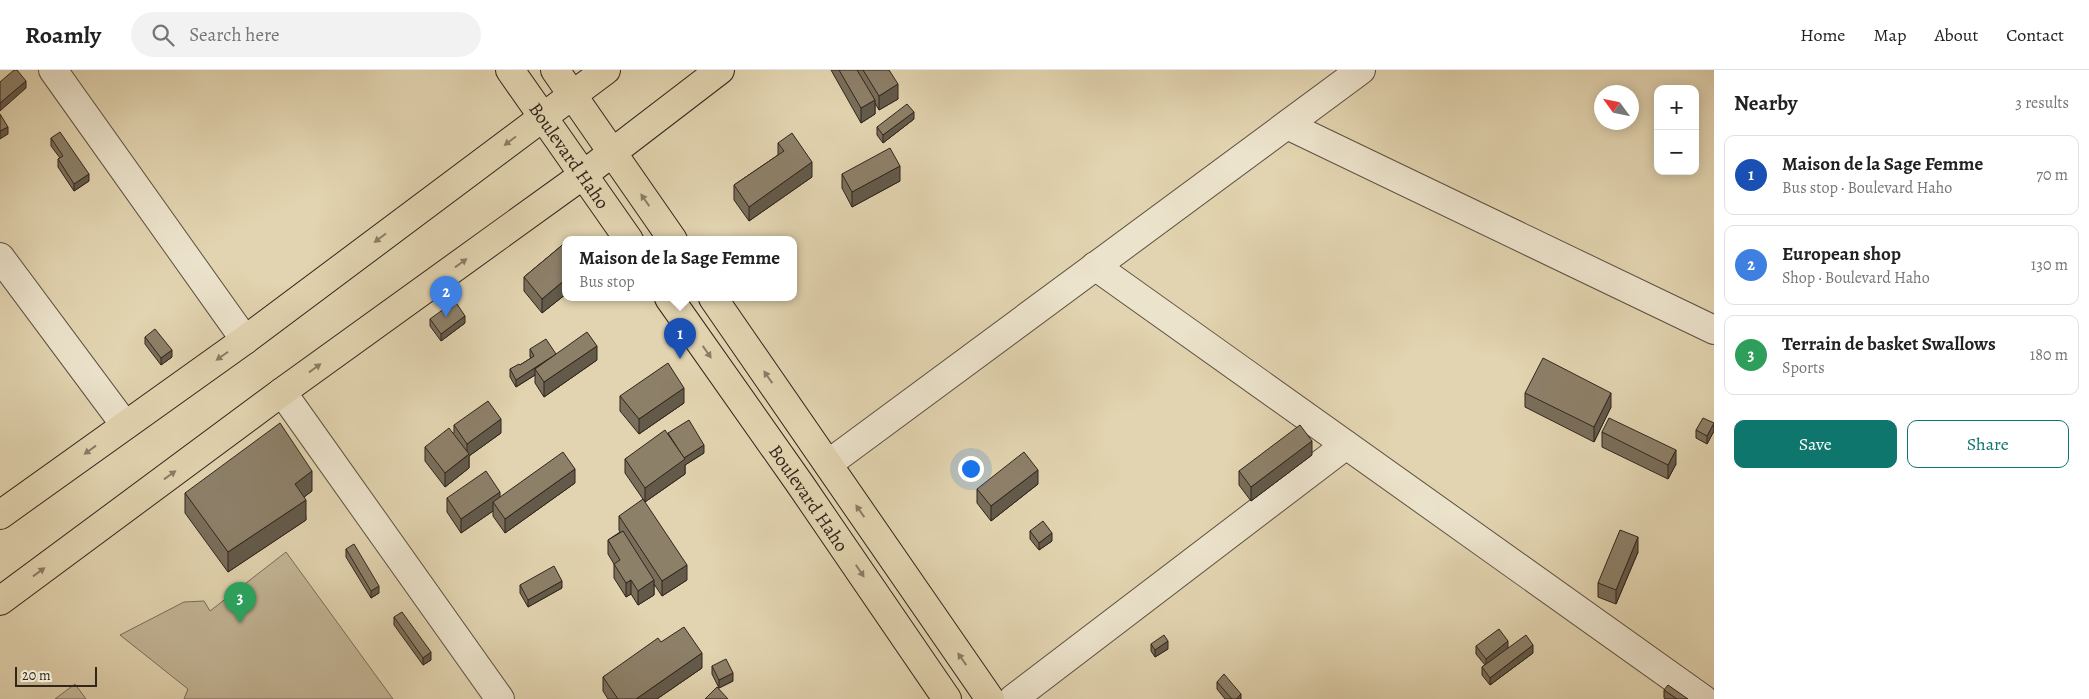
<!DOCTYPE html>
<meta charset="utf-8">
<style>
body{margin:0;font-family:Alegreya,serif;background:#f2f2f2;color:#222}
.controls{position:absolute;right:15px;top:15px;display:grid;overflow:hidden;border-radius:10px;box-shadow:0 2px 12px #0003}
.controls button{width:45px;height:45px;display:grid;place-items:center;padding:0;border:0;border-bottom:1px solid #e0e0e0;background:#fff;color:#222;font:25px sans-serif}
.compass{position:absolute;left:1594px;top:15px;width:45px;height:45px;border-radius:50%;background:#fff;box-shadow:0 2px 12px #0003;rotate:303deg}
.scale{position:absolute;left:15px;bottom:12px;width:82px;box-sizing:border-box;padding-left:5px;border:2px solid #31251c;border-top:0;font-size:14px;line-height:18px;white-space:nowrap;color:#31251c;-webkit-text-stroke:4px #ece3cc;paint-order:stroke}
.you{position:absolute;left:970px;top:398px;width:18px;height:18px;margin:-12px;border:4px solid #fff;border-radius:50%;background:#1a73e8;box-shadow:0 0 0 8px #1a73e833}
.badge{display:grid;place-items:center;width:32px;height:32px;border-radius:50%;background:#0f766e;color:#fff;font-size:16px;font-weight:700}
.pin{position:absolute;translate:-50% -41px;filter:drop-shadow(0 1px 2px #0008)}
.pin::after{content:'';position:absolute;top:26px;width:18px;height:15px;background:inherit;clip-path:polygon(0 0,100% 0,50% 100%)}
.popup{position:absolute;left:562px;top:166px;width:235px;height:65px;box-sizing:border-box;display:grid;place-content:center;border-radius:10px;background:#fff;filter:drop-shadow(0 1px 4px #0005);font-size:16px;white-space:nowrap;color:#767676}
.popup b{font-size:19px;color:#222}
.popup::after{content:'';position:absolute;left:50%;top:100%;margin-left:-10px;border:10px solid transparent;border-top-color:#fff}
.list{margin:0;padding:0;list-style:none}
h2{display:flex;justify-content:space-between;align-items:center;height:65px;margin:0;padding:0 20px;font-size:21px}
h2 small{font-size:16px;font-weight:400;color:#767676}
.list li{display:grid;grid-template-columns:32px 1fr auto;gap:15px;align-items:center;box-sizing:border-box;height:80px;margin:0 10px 10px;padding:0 10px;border:1px solid #e0e0e0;border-radius:10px}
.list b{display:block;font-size:19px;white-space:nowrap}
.list p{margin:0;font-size:16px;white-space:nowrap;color:#767676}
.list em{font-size:16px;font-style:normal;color:#767676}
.actions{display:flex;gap:10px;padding:15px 20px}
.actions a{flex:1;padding:11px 0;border:1px solid #0f766e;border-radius:10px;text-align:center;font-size:18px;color:#0f766e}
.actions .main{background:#0f766e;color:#fff}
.icon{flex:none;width:28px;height:28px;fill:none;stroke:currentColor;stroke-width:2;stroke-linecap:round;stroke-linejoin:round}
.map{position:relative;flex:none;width:1714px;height:629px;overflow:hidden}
header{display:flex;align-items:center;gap:30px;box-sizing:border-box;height:70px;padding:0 25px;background:#fff;border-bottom:1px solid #e0e0e0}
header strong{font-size:24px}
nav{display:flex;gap:28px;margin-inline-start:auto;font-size:18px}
.search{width:350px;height:45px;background:#f2f2f2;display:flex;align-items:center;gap:12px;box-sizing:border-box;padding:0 18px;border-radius:28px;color:#767676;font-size:19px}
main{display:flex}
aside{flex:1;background:#fff}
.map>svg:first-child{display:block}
</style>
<header>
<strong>Roamly</strong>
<div class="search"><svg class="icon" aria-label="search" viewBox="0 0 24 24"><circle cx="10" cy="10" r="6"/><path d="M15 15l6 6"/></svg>Search here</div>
<nav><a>Home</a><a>Map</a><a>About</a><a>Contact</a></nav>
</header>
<main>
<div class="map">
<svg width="1714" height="629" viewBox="0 0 1714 629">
<rect width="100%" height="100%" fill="#e2d4b0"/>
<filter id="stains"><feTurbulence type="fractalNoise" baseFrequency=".004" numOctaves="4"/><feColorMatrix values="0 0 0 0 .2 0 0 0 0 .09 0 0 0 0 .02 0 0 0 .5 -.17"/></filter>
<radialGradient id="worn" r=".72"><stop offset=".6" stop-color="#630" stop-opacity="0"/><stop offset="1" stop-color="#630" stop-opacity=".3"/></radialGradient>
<g fill="#c4b697" stroke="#7a6e5a">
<path d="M286,482L393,629H184L188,619L120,565L184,532L204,531L210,541Z"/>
<path d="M75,614L86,629H55Z"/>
</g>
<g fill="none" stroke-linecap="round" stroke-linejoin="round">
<g stroke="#5d5141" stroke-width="30">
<g id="minor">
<path d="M53,0L245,270"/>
<path d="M1287,55L1714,260"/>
<path d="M0,187L125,355"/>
<path d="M1095,196L1703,629"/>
<path d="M282,322L500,629"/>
<path d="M828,394L1361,0"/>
<path d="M1013,629L1346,375"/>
</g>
</g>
<g stroke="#31251c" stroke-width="30">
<g id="major">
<path id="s1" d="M510,0L629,170"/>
<path d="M555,0L673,170"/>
<path id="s2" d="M669,228L800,414L947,629"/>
<path d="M713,228L990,629"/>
<path d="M0,445L245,270L606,0"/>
<path d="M0,531L282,322L583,105L720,0"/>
</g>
</g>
<use href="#minor" stroke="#ece3cc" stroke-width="28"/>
<use href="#major" stroke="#e2d4b0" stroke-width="28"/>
</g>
<g fill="#796e5a" stroke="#31251c">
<path d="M831,0H889L898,29L879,40L875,33V44L861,53Z"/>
<path d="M914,49L883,73L877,65V57Z"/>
<path d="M51,68L89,111L74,121L58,97V89L60,88L51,76Z"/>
<path d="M778,73L812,107L749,151L734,130V115L778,85Z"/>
<path d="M842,104L900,111L852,137L842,118Z"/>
<path d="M566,172V224L542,243L524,221V207Z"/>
<path d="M430,249L465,253L441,271L430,256Z"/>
<path d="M145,267L172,287L161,295L145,274Z"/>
<path d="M530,279L556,284L597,290L544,327L535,313V305L516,317L510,307V299L520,295L531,288L530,287Z"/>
<path d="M1525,323L1611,337L1594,372L1525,337Z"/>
<path d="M620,326L684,333L639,364L620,341Z"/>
<path d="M454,355L501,363L469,386V398L445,417L425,391V377L454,363Z"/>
<path d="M1696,360L1714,361L1707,374L1696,368Z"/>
<path d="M1602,362L1676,394L1668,409L1602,377Z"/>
<path d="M668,363L704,383L685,395V404L645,432L625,403V389L668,365Z"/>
<path d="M1312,385L1251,431L1239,415V401Z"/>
<path d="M575,413L505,463L493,446V441L461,463L447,442V428L500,427Z"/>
<path d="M1038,414L991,451L977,433V419Z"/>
<path d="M312,421L304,427L306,450L228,502L185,443V423Z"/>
<path d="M619,446L687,510L662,526L654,514V525L638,535L631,524L626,527L614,508V494L608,484V470L620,462L619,460Z"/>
<path d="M1030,461L1052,471L1039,480L1030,469Z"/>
<path d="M346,479L379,523L371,528L346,487Z"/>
<path d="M1638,482L1616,534L1598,527V513Z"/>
<path d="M520,515L562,518L528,537L520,523Z"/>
<path d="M394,547L431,590L423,595L394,555Z"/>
<path d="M661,572L702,598L657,629H608L603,621V607Z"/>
<path d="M1151,574L1168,579L1155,587L1151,581Z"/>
<path d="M1476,576L1508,578L1533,583L1490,615L1482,605V597L1485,595L1476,584Z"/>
<path d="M712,596L733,611L719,618L712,604Z"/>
<path d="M1217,612L1241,629H1225L1217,619Z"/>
<path d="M1664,620L1688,629H1666L1664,628Z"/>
</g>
<g fill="#635a4a" stroke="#31251c">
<path d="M26,11V18L0,41V33Z"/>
<path d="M898,14V29L879,40V26Z"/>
<path d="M875,30V44L861,53V38Z"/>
<path d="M914,42V49L883,73V65Z"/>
<path d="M8,57V64L0,69V61Z"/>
<path d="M812,92V107L749,151V137Z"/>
<path d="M900,96V111L852,137V122Z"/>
<path d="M89,104V111L74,121V114Z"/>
<path d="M566,209V224L542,243V229Z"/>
<path d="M465,246V253L441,271V264Z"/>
<path d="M597,276V290L544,327V312Z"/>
<path d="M172,280V287L161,295V288Z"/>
<path d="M556,284L535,299V305L516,317V310Z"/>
<path d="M684,318V333L639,364V349Z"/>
<path d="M1611,323V337L1594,372V357Z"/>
<path d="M501,349V363L469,386V398L445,417V403L467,386V374Z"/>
<path d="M1714,353V361L1707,374V366Z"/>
<path d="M1312,371V385L1251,431V417Z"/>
<path d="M704,375V383L685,395V404L645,432V418L684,388Z"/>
<path d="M1676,380V394L1668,409V395Z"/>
<path d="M575,399V413L505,463V449Z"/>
<path d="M1038,400V414L991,451V436Z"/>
<path d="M312,401V421L295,434V414Z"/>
<path d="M500,422V436L493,432V441L461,463V449Z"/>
<path d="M306,430V450L228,502V482Z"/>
<path d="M1052,463V471L1039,480V473Z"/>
<path d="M1638,467V482L1616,534V520Z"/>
<path d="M687,495V510L662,526V511Z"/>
<path d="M631,510V524L626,527V513Z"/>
<path d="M654,510V525L638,535V521Z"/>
<path d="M562,511V518L528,537V530Z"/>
<path d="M379,516V523L371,528V521Z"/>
<path d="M1168,571V579L1155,587V580Z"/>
<path d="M1508,571V579L1486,597V589Z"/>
<path d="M1533,575V583L1490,615V608Z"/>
<path d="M431,582V590L423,595V588Z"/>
<path d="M702,583V598L657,629H636Z"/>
<path d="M733,603V611L719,618V610Z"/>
<path d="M1241,624V629H1236Z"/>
</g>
<g fill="#8d8069" stroke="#31251c">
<path d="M14,0H17L26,11L0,33V12Z"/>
<path d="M839,0H857L875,30L861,38Z"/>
<path d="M863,0H889L898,14L879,26Z"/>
<path d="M907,34L914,42L883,65L877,57Z"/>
<path d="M0,44L8,57L0,61Z"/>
<path d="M60,62L89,104L74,114L58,89L63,86L51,68Z"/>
<path d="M792,63L812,92L749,137L734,115L784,81L778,73Z"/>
<path d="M890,78L900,96L852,122L842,104Z"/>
<path d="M566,172V209L542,229L524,207Z"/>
<path d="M455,231L465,246L441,264L430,249Z"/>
<path d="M155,259L172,280L161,288L145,267Z"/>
<path d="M587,262L597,276L544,312L535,299Z"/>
<path d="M546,269L556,284L516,310L510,299L519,294L520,295L534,286L530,279Z"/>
<path d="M1543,288L1611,323L1594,357L1525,323Z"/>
<path d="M668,293L684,318L639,349L620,326Z"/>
<path d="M488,331L501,349L467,374L454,355Z"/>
<path d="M1609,348L1676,380L1668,395L1602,362Z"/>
<path d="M1703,348L1714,353L1707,366L1696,360Z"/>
<path d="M689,350L704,375L684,388L668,363Z"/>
<path d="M280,353L312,401L295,414L306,430L228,482L185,423Z"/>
<path d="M1300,355L1312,371L1251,417L1239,401Z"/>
<path d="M449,358L469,384L445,403L425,377Z"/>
<path d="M665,360L685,389L645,418L625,389Z"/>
<path d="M563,382L575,399L505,449L493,432Z"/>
<path d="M1024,382L1038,400L991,436L977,419Z"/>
<path d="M486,401L500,422L461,449L447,428Z"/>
<path d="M643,429L687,495L662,511L619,446Z"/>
<path d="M1043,451L1052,463L1039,473L1030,461Z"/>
<path d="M1620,460L1638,467L1616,520L1598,513Z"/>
<path d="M623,461L654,510L638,521L631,510L626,513L614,494L620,490L608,470Z"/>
<path d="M354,474L379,516L371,521L346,479Z"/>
<path d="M554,496L562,511L528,530L520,515Z"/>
<path d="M402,542L431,582L423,588L394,547Z"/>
<path d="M684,557L702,583L636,629H618L603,607L658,568L661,572Z"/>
<path d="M1499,559L1508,571L1486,589L1476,576Z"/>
<path d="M1164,565L1168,571L1155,580L1151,574Z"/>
<path d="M1526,565L1533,575L1490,608L1482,597Z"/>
<path d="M726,589L733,603L719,610L712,596Z"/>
<path d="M1224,604L1241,624L1236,629H1232L1217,612Z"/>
<path d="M1668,615L1688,629H1677L1664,620Z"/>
<path d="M717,617L728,629H705Z"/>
</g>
<defs><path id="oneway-solid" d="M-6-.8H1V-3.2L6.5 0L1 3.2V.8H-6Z" transform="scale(1.25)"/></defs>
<g fill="#8a7c66">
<use href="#oneway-solid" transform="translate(510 71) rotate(143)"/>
<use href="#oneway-solid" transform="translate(645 130) rotate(-125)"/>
<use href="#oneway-solid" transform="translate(380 168) rotate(143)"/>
<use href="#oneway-solid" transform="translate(461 193) rotate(-36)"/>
<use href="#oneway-solid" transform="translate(707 282) rotate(55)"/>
<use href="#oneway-solid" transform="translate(222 286) rotate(145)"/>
<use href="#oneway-solid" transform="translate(315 298) rotate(-36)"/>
<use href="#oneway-solid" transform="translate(768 307) rotate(-125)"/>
<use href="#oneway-solid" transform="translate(90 380) rotate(144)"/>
<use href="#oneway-solid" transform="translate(170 405) rotate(-36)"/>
<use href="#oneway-solid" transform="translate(860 441) rotate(-125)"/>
<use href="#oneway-solid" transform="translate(860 501) rotate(56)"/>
<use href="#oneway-solid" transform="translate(39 502) rotate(-36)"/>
<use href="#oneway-solid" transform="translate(962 589) rotate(-125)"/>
</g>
<g text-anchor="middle" stroke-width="4" stroke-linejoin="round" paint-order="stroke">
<g font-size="19" fill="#31251c" stroke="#ece3cc">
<text dy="7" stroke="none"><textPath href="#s1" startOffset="104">Boulevard Haho</textPath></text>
<text dy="7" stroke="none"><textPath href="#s2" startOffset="244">Boulevard Haho</textPath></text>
</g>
</g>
<rect width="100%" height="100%" filter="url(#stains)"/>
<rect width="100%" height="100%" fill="url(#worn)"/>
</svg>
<div class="controls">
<button>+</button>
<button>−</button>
</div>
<svg class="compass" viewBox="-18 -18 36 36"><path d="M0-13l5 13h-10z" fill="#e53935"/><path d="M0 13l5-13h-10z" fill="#767676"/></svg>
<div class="scale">20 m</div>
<div class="you"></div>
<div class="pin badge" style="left:680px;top:289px;background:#1a4fb4">1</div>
<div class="popup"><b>Maison de la Sage Femme</b>Bus stop</div>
<div class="pin badge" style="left:446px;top:247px;background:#3f7fe0">2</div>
<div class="pin badge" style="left:240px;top:553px;background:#2e9e5b">3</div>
</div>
<aside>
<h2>Nearby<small>3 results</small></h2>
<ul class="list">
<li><span class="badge" style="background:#1a4fb4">1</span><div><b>Maison de la Sage Femme</b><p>Bus stop · Boulevard Haho</p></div><em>70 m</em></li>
<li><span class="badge" style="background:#3f7fe0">2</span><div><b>European shop</b><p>Shop · Boulevard Haho</p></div><em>130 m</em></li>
<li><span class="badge" style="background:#2e9e5b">3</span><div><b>Terrain de basket Swallows</b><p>Sports</p></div><em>180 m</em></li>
</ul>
<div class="actions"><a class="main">Save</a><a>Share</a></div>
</aside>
</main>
